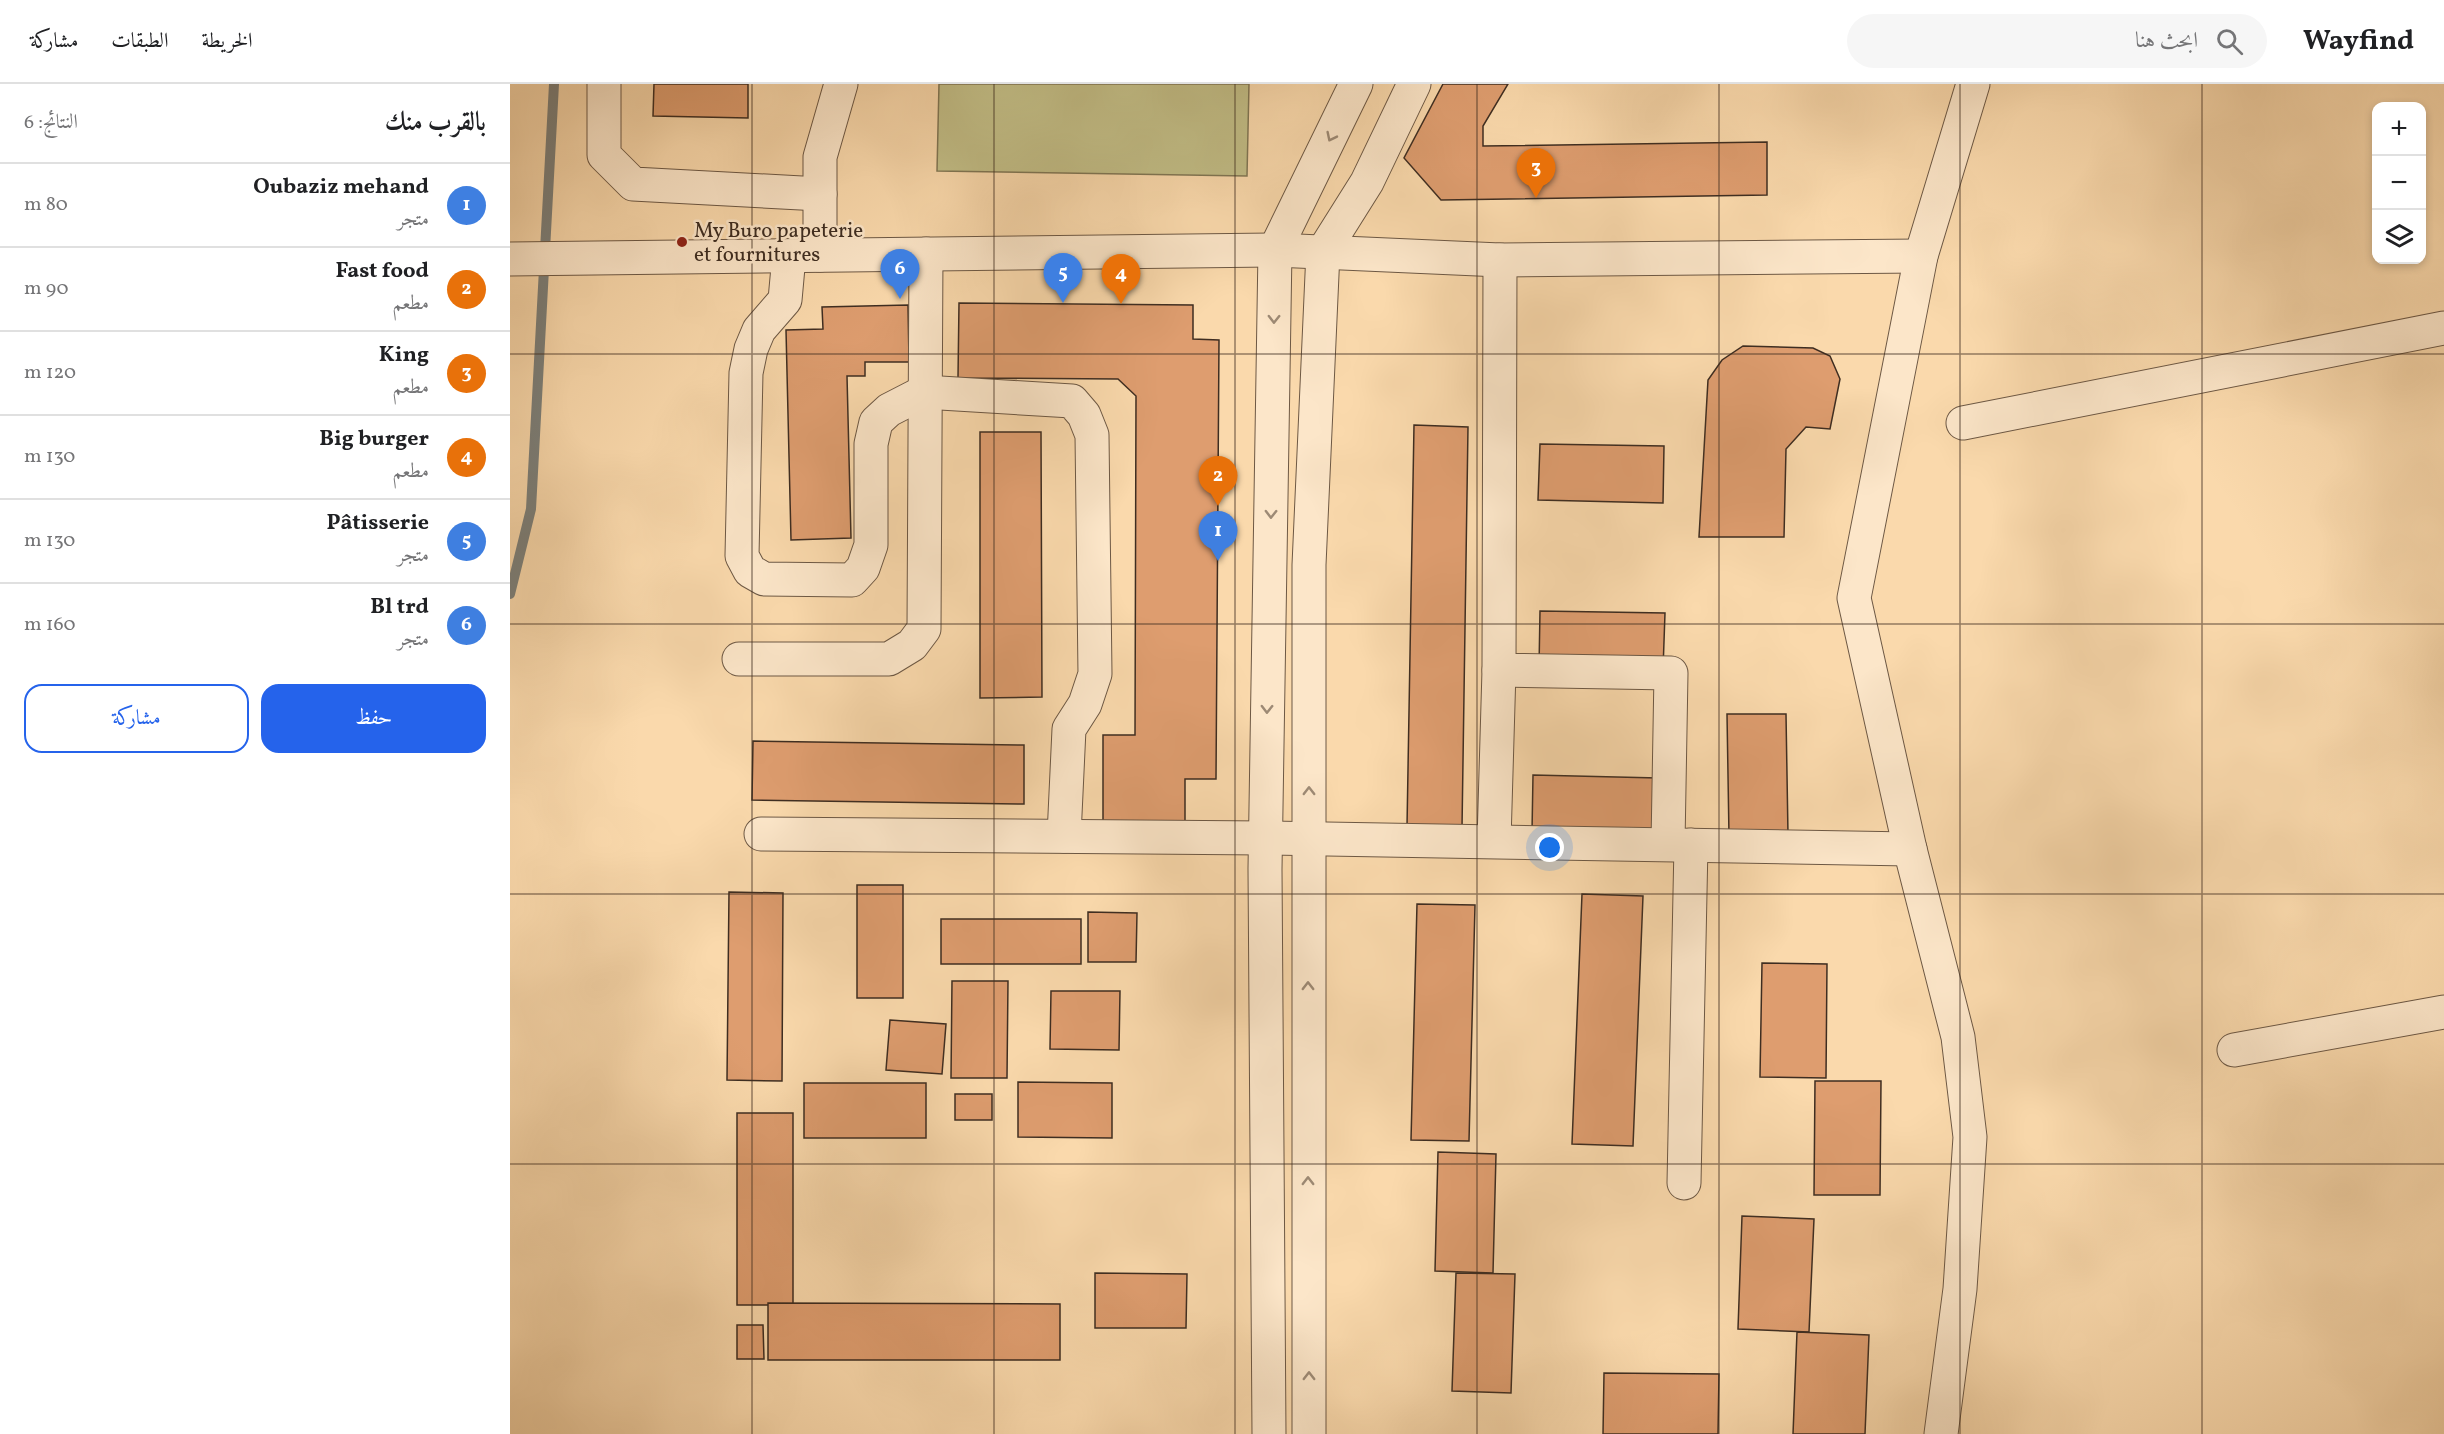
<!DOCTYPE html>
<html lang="ar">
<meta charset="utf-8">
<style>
body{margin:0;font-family:Vollkorn,Amiri,serif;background:#f6f6f6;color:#202124;direction:rtl}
.controls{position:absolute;right:18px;top:18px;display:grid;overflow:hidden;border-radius:12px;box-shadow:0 3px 9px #0003}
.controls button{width:54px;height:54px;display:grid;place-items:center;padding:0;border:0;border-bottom:2px solid #e0e0e0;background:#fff;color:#202124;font:30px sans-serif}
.you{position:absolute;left:1040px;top:764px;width:21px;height:21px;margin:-15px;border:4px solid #fff;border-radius:50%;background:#1a73e8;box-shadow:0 0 0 9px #1a73e833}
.badge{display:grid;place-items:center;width:39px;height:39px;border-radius:50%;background:#2563eb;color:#fff;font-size:20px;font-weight:700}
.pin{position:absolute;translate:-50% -50px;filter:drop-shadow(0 2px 3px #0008)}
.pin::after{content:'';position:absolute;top:32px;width:21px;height:18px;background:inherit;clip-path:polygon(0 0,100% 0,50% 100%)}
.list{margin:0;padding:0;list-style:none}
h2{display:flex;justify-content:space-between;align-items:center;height:78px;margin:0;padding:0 24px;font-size:26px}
h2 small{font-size:20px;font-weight:400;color:#757577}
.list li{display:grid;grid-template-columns:39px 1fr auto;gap:18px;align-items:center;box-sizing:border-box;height:84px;padding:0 24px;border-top:2px solid #e0e0e0}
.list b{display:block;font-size:22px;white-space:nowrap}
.list p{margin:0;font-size:20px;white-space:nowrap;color:#757577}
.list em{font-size:20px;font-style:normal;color:#757577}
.actions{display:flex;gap:12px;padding:18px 24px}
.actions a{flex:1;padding:14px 0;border:2px solid #2563eb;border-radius:18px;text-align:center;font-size:21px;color:#2563eb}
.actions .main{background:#2563eb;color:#fff}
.icon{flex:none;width:33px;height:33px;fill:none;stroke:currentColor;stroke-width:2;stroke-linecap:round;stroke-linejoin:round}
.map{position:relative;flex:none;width:1934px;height:1350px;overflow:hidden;direction:ltr}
header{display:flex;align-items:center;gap:36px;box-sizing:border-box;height:84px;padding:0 30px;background:#fff;border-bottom:2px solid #e0e0e0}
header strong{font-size:28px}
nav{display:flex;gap:33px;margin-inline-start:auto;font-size:21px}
.search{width:420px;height:54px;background:#f6f6f6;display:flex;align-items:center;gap:15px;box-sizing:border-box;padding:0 21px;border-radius:33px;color:#757577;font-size:22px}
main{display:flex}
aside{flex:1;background:#fff}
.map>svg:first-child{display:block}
</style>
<header>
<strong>Wayfind</strong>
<div class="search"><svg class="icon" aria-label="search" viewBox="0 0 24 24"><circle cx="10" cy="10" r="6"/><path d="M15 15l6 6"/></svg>ابحث هنا</div>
<nav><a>الخريطة</a><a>الطبقات</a><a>مشاركة</a></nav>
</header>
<main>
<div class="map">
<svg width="1934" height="1350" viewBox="0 0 1934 1350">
<rect width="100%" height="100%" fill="#fad9ac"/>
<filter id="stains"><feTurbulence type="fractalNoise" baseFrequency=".00333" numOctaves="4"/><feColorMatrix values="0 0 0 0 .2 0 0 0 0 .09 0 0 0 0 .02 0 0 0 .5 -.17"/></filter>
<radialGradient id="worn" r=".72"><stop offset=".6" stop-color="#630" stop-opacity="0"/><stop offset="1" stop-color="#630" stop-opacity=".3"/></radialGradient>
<path fill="#c2be87" stroke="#807654" stroke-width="1.5" d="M429,0H739L737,92L427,87Z"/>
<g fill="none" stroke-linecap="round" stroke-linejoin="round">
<path stroke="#7c807b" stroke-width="10" d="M0,510L21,425L44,0"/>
</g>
<g fill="#de9d6f" stroke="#3e2d21" stroke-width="1.5">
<path d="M144,0H238V34L143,32Z"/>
<path d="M933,0H998L973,42V62L1257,58V111L931,116L894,74Z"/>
<path d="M449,219L683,221V255L709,256L706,695H675V745L593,744V651H625L626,312L608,295L448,294Z"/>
<path d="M398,221L399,278H355V292H337L341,454L281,456L276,246L313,245L312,223Z"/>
<path d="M1233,262L1303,264L1320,272L1330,295L1320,345L1296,343L1276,365L1274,453H1189L1198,296L1212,276Z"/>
<path d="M904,341L958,343L952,744L897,743Z"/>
<path d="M470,348H531L532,613L470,614Z"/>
<path d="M1030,360L1154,362L1153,419L1028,416Z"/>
<path d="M1030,527L1155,529L1153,586L1029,584Z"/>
<path d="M1217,630H1276L1278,751L1219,752Z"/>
<path d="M243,657L514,661V720L242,716Z"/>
<path d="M1023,691L1148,694L1147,751L1022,748Z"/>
<rect x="347" y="801" width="46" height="113"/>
<path d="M219,808L273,809L272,997L217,996Z"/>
<path d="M1072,810L1133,812L1123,1062L1062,1060Z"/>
<path d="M907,820L965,821L959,1057L901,1056Z"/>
<path d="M578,828L627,829L626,878H578Z"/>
<rect x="431" y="835" width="140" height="45"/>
<path d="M1252,879L1317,880L1316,994L1250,993Z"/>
<path d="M442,897H498L497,994H441Z"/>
<path d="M541,907H610L609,966L540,965Z"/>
<path d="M380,936L436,940L432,990L376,986Z"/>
<path d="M1305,997H1371L1370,1111H1304Z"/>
<path d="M508,998L602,999V1054L508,1053Z"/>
<rect x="294" y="999" width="122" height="55"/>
<rect x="445" y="1010" width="37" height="26"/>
<rect x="227" y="1029" width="56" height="192"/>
<path d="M928,1068L986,1070L983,1189L925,1187Z"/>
<path d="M1232,1132L1304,1135L1299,1248L1228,1245Z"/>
<path d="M585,1189L677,1190L676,1244H585Z"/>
<path d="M946,1189L1005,1190L1001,1309L942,1307Z"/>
<path d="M258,1219L550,1220V1276H258Z"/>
<path d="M227,1241H253L254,1275H227Z"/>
<path d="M1287,1248L1359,1251L1355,1350H1283Z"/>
<path d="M1094,1289L1209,1290L1208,1350H1093Z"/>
</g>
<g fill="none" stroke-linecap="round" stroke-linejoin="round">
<g stroke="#6d5844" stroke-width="35">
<g id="minor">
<path d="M94,0V71L123,100L310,110"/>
<path d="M310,171V73L331,0"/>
<path d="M279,172L275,216L249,246L241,265L236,289L232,472L240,487L254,495L342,496L353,484L361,461V360L366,338L379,326L414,308L562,317L574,331L582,351L585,590L575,620L559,645L554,752"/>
<path d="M0,175L765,166L990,176L1411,172"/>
<path d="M990,176L989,586L1161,589L1158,760"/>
<path d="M1453,339L1934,244"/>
<path d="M229,575H379L402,561L414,545L416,170"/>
<path d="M251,750L755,754L1400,765"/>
<path d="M984,757L989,586"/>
<path d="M1724,966L1934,928"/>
<path d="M1174,1099L1181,761"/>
<path d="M759,1350L755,785L765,166L846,0"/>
<path d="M799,1350V481L813,168L857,98L904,0"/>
<path d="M1431,1350L1450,1205L1460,1053L1448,953L1400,765L1344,514L1411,172L1463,0"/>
</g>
</g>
<use href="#minor" stroke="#fce6c9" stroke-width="33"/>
</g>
<defs><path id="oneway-chevron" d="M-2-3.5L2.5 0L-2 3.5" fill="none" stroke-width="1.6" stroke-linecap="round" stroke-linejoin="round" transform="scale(1.5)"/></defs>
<g stroke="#9d8a75">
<use href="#oneway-chevron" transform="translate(821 53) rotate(116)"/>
<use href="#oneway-chevron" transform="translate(764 235) rotate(91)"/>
<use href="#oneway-chevron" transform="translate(761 430) rotate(91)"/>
<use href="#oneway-chevron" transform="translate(757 625) rotate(91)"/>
<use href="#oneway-chevron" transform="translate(799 707) rotate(-90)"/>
<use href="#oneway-chevron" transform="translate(798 902) rotate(-90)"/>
<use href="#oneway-chevron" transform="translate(798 1097) rotate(-90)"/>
<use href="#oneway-chevron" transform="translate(799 1292) rotate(-90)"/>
</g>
<path fill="none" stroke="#3e2d21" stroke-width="1.5" stroke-opacity="0.55" d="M242,0V1350M484,0V1350M725,0V1350M967,0V1350M1209,0V1350M1450,0V1350M1692,0V1350M0,270H1934M0,540H1934M0,810H1934M0,1080H1934"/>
<circle fill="#8f2418" stroke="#fce6c9" stroke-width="2" cx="172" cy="158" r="6"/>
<g text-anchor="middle" stroke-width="5" stroke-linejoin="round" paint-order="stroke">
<g font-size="21" fill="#3e2d21" stroke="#fce6c9" text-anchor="start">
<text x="184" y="153">My Buro papeterie<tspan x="184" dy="24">et fournitures</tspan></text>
</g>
</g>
<rect width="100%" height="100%" filter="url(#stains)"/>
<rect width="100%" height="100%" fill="url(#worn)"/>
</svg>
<div class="controls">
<button>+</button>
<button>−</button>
<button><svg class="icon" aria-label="layers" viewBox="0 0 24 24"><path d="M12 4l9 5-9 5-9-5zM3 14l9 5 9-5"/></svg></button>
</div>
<div class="you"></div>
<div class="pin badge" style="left:708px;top:477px;background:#3f7fe0">1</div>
<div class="pin badge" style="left:708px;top:422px;background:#e8710a">2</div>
<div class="pin badge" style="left:1026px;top:114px;background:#e8710a">3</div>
<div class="pin badge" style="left:611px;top:220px;background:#e8710a">4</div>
<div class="pin badge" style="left:553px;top:219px;background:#3f7fe0">5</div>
<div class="pin badge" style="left:390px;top:215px;background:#3f7fe0">6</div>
</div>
<aside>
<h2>بالقرب منك<small>النتائج: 6</small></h2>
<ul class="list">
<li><span class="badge" style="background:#3f7fe0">1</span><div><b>Oubaziz mehand</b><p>متجر</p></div><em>80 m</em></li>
<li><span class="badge" style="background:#e8710a">2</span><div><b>Fast food</b><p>مطعم</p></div><em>90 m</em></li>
<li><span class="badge" style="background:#e8710a">3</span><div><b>King</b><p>مطعم</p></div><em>120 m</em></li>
<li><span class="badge" style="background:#e8710a">4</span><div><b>Big burger</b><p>مطعم</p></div><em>130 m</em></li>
<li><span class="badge" style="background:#3f7fe0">5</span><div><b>Pâtisserie</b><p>متجر</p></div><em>130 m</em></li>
<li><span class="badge" style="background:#3f7fe0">6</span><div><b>Bl trd</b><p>متجر</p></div><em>160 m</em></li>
</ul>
<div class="actions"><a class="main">حفظ</a><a>مشاركة</a></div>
</aside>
</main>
